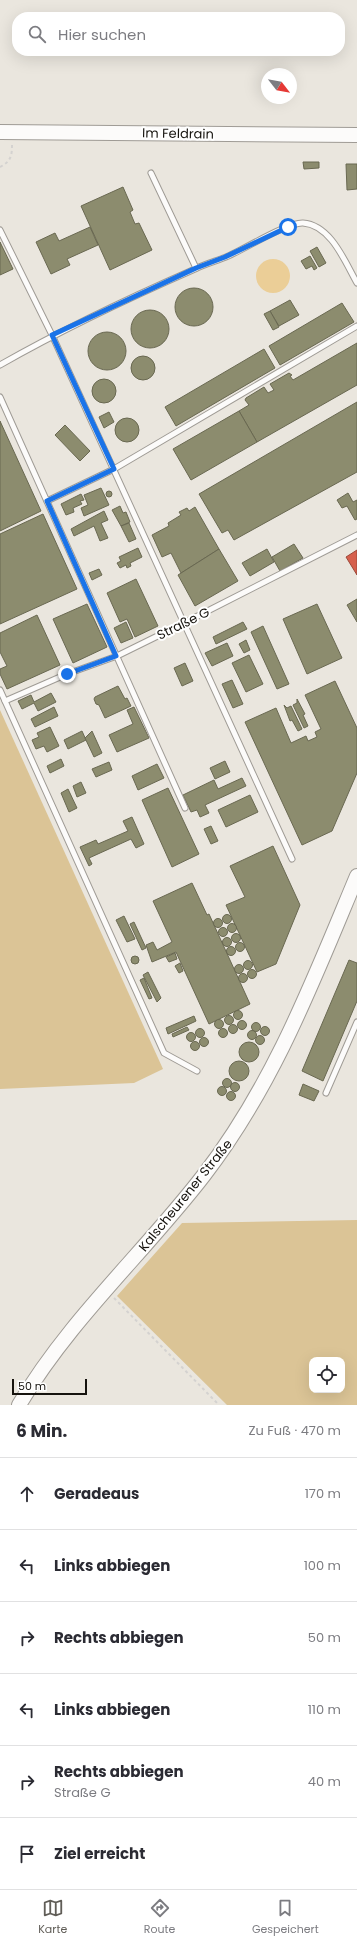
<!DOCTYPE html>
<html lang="de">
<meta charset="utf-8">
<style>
body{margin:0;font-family:Poppins,sans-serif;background:#f2f2f3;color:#2b2b33}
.controls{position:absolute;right:12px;bottom:12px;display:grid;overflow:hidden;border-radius:8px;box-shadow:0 4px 16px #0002}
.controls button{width:36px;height:36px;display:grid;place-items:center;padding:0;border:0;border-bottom:1px solid #e1e1e2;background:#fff;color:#2b2b33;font:20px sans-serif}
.compass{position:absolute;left:261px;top:68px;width:36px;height:36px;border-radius:50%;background:#fff;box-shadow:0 4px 16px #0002;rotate:121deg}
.scale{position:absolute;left:12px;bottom:10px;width:75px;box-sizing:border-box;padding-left:4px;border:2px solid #16130e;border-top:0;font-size:11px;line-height:14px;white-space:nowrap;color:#16130e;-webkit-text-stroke:3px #fff;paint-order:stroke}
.stop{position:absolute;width:12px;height:12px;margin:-9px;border:3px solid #1a73e8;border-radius:50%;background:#fff}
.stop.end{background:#1a73e8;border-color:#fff;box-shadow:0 1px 4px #0008}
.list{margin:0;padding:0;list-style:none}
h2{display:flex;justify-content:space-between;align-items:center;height:52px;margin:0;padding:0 16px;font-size:17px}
h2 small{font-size:13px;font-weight:400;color:#7c7c81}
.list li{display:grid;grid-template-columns:26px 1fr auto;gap:12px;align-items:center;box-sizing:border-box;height:72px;padding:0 16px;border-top:1px solid #e1e1e2}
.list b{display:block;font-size:15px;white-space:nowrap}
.list p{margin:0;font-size:13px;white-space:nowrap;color:#7c7c81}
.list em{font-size:13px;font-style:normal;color:#7c7c81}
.icon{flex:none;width:22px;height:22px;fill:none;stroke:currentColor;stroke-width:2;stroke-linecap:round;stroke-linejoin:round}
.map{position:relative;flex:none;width:357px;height:1405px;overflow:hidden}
.search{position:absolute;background:#fff;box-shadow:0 4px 16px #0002;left:12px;right:12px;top:12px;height:44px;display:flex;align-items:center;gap:10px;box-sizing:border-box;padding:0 14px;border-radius:16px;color:#7c7c81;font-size:15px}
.sheet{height:484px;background:#fff}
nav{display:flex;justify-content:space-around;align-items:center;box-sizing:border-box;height:56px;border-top:1px solid #e1e1e2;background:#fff;font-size:11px;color:#7c7c81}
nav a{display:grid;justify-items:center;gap:2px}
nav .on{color:#605d57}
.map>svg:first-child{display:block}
</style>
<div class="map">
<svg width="357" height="1405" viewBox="0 0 357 1405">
<rect width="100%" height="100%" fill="#eae6de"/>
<g fill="#dbc496" fill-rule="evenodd">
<path d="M0,710L163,1069L134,1083L0,1089Z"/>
<path d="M357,1220V1405H227L117,1296L182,1223ZM312,1360H342V1390H312Z"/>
</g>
<circle fill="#ebce97" cx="273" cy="276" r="17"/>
<path fill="#d6604d" stroke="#9c493a" d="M357,550V575L346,557Z"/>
<g fill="#8c8c6e" stroke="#696851">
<path d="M303,162H319V168L304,169Z"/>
<path d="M346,164H357V189L347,190Z"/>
<path d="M123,187L133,210L130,212L135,224L139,223L152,250L110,270L81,206Z"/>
<path d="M90,227L98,245L67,259L70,265L51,274L36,242L55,233L59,241Z"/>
<path d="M0,242L13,269L0,275Z"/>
<path d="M317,247L326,263L319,267L310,251Z"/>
<path d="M310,256L317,268L314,270L312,266L306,269L301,261Z"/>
<circle cx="194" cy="307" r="19"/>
<path d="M290,300L299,315L279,326L270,311Z"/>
<path d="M342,303L354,322L280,365L269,346Z"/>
<circle cx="150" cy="329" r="19"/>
<path d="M270,311L279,327L273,330L264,314Z"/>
<circle cx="107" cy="351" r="19"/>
<path d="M357,343V385L257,442L239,411L249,405L245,400L246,398L264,387L268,393L274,390L270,384L289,373L292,375L290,376L293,380Z"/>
<path d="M264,349L275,368L176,426L165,407Z"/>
<circle cx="143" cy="368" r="12"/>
<circle cx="104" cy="391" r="12"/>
<path d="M357,402V472L234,540L228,530L222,533L199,494Z"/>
<path d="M239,411L257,442L191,480L173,449Z"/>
<path d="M109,412L114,422L104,428L99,417Z"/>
<circle cx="127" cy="430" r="12"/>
<path d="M0,421L41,511L0,531Z"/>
<path d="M65,425L90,451L80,461L55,435Z"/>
<path d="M101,488L109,505L84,516L81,508L88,505L84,495Z"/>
<circle cx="109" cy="494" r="3"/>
<path d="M348,493L353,502L357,500V519L355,520L347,506L342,508L337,500Z"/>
<path d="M81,494L84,500L80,501L82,504L73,508L74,512L66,515L61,504Z"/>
<path d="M120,506L123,513L126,512L130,522L121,526L112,510Z"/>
<path d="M195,507L219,549L181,573L171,553L162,557L152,535L169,526L168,523L181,515L179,512L187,508L189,511Z"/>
<path d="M104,511L108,520L101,523L108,538L100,541L94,526L74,536L71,529Z"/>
<path d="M43,514L77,589L0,624V534Z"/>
<path d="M129,523L136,539L129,542L121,526Z"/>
<path d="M294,544L303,558L280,571L272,557Z"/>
<path d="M138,548L142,557L130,563L131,566L127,568L126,565L120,568L117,563L121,561L119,557Z"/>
<path d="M219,549L238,581L195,606L178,575Z"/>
<path d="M267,549L274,562L250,576L242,563Z"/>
<path d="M99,569L102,575L92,580L89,573Z"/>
<path d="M136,579L158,626L135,637L127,619L120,622L107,593Z"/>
<path d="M357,599V622L347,605Z"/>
<path d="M87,604L107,647L73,663L53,619Z"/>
<path d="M317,604L342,658L307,674L283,619Z"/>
<path d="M37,615L60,665L7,689L0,674V669L7,666L0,652V633Z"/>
<path d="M126,622L133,638L121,643L114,628Z"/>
<path d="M243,622L247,629L216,644L213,637Z"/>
<path d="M263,626L289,684L277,689L251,632Z"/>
<path d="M246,640L250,650L244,653L239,644Z"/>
<path d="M227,643L233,656L212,666L205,653Z"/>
<path d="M249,655L263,684L246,692L232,663Z"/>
<path d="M185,663L193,681L182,686L174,668Z"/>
<path d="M232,680L243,704L233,708L222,684Z"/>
<path d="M335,681L357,728V773L332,831L302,845L245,722L276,708L291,743L306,736L308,741L317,737L315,732L321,729L305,695Z"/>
<path d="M118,686L125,699L127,698L131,706L105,718L99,705L96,704L94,699L95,697Z"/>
<path d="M51,693L56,702L38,711L34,703L22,709L18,701L31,695L34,702Z"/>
<path d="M297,699L305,714L303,715L308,726L304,728L293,705L297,703Z"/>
<path d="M284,705L287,708L291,706L302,729L298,731L292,720L290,721Z"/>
<path d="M54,707L58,716L35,727L31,719Z"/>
<path d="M134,707L149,738L117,752L109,735L133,724L127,710Z"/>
<path d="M50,727L59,746L47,752L44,746L36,749L32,740L39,737L37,733Z"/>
<path d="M82,731L86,740L68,749L64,740Z"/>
<path d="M92,731L102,753L94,757L85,738Z"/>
<path d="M61,759L64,766L50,773L47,766Z"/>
<path d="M225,761L230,772L215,779L210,768Z"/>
<path d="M109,762L112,770L96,777L92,769Z"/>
<path d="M157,764L164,778L138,790L132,776Z"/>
<path d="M242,778L246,786L205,805L209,813L200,817L197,810L191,812L183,795L214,780L218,789Z"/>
<path d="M81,782L86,793L77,797L73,786Z"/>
<path d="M168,788L199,854L172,867L142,800Z"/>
<path d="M68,789L77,808L69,812L61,793Z"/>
<path d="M250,795L258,812L226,827L218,810Z"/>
<path d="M132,817L144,844L136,848L131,839L89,858L92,864L89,866L80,847L96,840L98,844L128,831L123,821Z"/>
<path d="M211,826L218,841L211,844L204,829Z"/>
<path d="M273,846L300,905L276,964L257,972L226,905L245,897L230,866Z"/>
<path d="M192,883L207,915L209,914L250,1004L209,1024L176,952L152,962L146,945L153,942L157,950L172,942L153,901Z"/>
<circle cx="227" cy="919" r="4.5"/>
<path d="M124,916L135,939L127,942L116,920Z"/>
<circle cx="218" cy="923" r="4.5"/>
<path d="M134,922L146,948L142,950L130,924Z"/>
<circle cx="232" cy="928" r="4.5"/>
<circle cx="223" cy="932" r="4.5"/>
<circle cx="236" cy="938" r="4.5"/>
<circle cx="227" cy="942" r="4.5"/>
<circle cx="240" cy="947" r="4.5"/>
<circle cx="231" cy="951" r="4.5"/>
<path d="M175,953L177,959L169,962L166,957Z"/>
<circle cx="135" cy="960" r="4"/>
<path d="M349,960L357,963V1001L323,1081L302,1071Z"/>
<circle cx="248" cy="965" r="4.5"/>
<path d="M180,963L183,971L179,973L175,966Z"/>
<circle cx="239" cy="969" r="4.5"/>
<circle cx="252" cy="974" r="4.5"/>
<path d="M148,972L161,998L157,1002L143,975Z"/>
<circle cx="243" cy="978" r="4.5"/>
<path d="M144,978L152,998L149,999L140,980Z"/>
<circle cx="238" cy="1015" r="4.5"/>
<circle cx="229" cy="1020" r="4.5"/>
<path d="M194,1016L196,1021L194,1022L168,1034L166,1028Z"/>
<circle cx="219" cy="1024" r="4.5"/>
<circle cx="242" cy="1025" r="4.5"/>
<circle cx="256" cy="1027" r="4.5"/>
<circle cx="233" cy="1029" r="4.5"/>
<circle cx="265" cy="1031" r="4.5"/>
<path d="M187,1027L189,1030L173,1037L172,1034Z"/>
<circle cx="223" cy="1033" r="4.5"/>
<circle cx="200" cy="1033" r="4.5"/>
<circle cx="252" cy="1035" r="4.5"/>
<circle cx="191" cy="1037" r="4.5"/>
<circle cx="260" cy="1040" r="4.5"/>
<circle cx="204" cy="1042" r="4.5"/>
<circle cx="195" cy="1046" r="4.5"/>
<circle cx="249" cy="1052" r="10"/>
<circle cx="239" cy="1071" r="10"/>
<circle cx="227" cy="1083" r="4.5"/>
<circle cx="235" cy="1087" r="4.5"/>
<path d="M303,1084L319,1091L314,1101L299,1095Z"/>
<circle cx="222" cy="1091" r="4.5"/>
<circle cx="231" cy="1096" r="4.5"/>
</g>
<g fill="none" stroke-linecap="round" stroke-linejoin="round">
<g stroke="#9f9b95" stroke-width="7">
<g id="lane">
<path d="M151,173L196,268"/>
<path d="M0,230L52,335L292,859"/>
<path d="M0,365C63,329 129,298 195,269C205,264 216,261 226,257C243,250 288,222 303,223C331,225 345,262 357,283"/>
<path d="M0,397L185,808"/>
<path d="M47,501L114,469L357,326"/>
<path d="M0,690L164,1053L197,1071"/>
<path d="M5,701L67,674L117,656L184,623L357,535"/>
<path d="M326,1093L357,1022"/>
</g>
</g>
<g stroke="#9f9b95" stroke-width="16">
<g id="secondary">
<path d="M0,132L357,135"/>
<path d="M19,1405C69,1320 144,1253 204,1175C274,1084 313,981 357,876"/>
</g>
</g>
<g stroke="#d4d2d0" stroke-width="2" stroke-dasharray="3 3" stroke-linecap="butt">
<path d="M0,167C12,161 12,154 12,143"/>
<path d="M114,1298L219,1405"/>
</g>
<use href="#lane" stroke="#fcfbfa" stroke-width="5"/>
<use href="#secondary" stroke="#fcfbfa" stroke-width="14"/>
</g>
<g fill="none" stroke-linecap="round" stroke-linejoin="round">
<path stroke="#1a73e8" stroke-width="5" d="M67,674L116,656L47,501L114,469L52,335L196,268L225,257L288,227"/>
</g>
<g text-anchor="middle" stroke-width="4" stroke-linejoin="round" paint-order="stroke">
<g font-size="13" fill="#16130e" stroke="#fff">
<text transform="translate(178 133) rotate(1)" y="5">Im Feldrain</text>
<text transform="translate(183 623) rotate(-26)" y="5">Straße G</text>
<text transform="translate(185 1195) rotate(-51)" y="5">Kalscheurener Straße</text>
</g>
</g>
</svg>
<div class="controls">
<button><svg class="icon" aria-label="locate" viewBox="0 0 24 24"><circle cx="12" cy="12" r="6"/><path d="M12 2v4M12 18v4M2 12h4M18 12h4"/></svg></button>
</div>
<svg class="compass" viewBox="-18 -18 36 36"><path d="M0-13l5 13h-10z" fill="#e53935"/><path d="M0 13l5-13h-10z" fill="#7c7c81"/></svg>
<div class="scale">50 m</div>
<div class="stop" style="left:288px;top:227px"></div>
<div class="stop end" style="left:67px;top:674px"></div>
<div class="search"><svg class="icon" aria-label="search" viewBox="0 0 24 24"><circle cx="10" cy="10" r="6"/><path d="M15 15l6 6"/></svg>Hier suchen</div>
</div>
<section class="sheet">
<h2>6 Min.<small>Zu Fuß · 470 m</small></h2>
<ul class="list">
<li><svg class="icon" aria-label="ahead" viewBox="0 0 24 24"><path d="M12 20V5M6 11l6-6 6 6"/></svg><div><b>Geradeaus</b></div><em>170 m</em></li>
<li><svg class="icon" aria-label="left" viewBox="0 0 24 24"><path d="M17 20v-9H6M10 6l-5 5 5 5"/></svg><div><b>Links abbiegen</b></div><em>100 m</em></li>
<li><svg class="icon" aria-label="right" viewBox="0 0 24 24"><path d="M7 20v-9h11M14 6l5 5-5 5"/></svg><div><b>Rechts abbiegen</b></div><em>50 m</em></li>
<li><svg class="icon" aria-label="left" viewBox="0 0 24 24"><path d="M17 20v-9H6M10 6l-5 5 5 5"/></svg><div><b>Links abbiegen</b></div><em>110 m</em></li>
<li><svg class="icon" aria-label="right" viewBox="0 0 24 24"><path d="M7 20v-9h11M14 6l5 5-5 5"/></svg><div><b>Rechts abbiegen</b><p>Straße G</p></div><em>40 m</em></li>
<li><svg class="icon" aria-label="arrive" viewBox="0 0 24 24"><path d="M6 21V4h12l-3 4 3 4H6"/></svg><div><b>Ziel erreicht</b></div></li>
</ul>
</section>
<nav>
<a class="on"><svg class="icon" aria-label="map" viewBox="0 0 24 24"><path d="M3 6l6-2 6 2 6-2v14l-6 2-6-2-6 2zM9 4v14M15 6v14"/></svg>Karte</a>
<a><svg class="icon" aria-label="directions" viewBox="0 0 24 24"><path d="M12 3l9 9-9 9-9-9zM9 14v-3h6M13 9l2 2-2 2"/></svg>Route</a>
<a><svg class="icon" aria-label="saved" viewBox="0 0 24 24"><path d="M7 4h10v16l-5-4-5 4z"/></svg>Gespeichert</a>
</nav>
